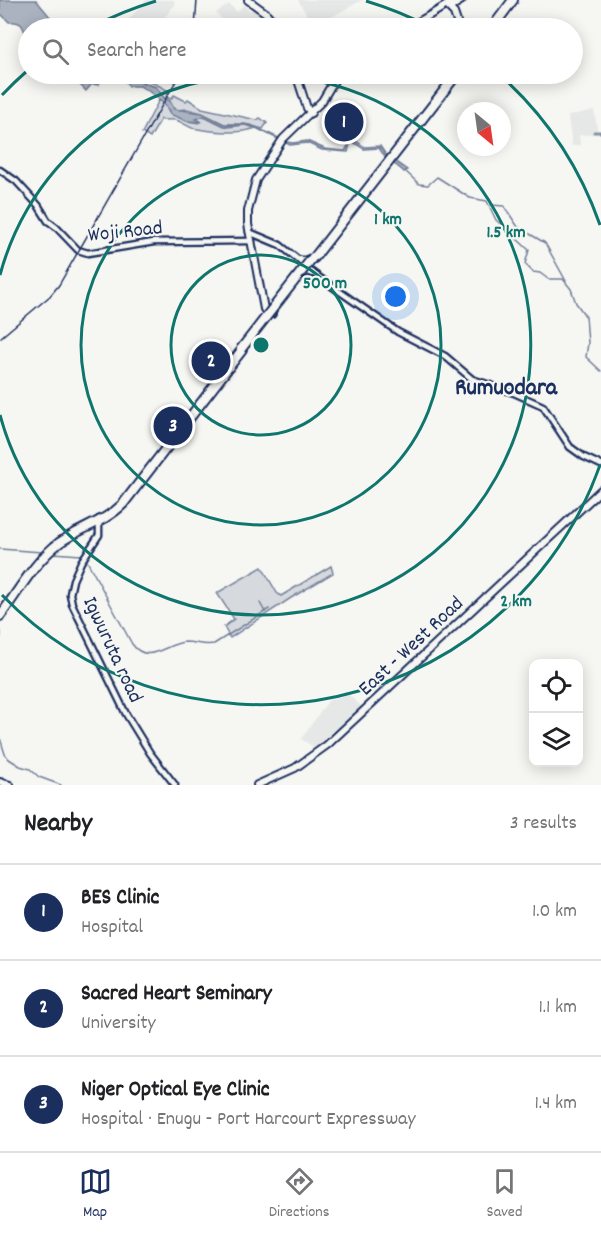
<!DOCTYPE html>
<meta charset="utf-8">
<style>
body{margin:0;font-family:Dekko,sans-serif;background:#f6f6f6;color:#202124}
.controls{position:absolute;right:18px;bottom:18px;display:grid;overflow:hidden;border-radius:12px;box-shadow:0 3px 15px #0003}
.controls button{width:54px;height:54px;display:grid;place-items:center;padding:0;border:0;border-bottom:2px solid #e0e0e0;background:#fff;color:#202124;font:30px sans-serif}
.compass{position:absolute;left:457px;top:102px;width:54px;height:54px;border-radius:50%;background:#fff;box-shadow:0 3px 15px #0003;rotate:151deg}
.you{position:absolute;left:396px;top:297px;width:21px;height:21px;margin:-15px;border:4px solid #fff;border-radius:50%;background:#1a73e8;box-shadow:0 0 0 9px #1a73e833}
.badge{display:grid;place-items:center;width:39px;height:39px;border-radius:50%;background:#1b2f5e;color:#fff;font-size:20px;font-weight:700}
.pin{position:absolute;translate:-50% -50%;border:3px solid #fff;box-shadow:0 2px 6px #0006}
.list{margin:0;padding:0;list-style:none}
h2{display:flex;justify-content:space-between;align-items:center;height:78px;margin:0;padding:0 24px;font-size:26px}
h2 small{font-size:20px;font-weight:400;color:#757577}
.list li{display:grid;grid-template-columns:39px 1fr auto;gap:18px;align-items:center;box-sizing:border-box;height:96px;padding:0 24px;border-top:2px solid #e0e0e0}
.list b{display:block;font-size:22px;white-space:nowrap}
.list p{margin:0;font-size:20px;white-space:nowrap;color:#757577}
.list em{font-size:20px;font-style:normal;color:#757577}
.icon{flex:none;width:33px;height:33px;fill:none;stroke:currentColor;stroke-width:2;stroke-linecap:round;stroke-linejoin:round}
.map{position:relative;flex:none;width:601px;height:785px;overflow:hidden}
.search{position:absolute;background:#fff;box-shadow:0 3px 15px #0003;left:18px;right:18px;top:18px;height:66px;display:flex;align-items:center;gap:15px;box-sizing:border-box;padding:0 21px;border-radius:33px;color:#757577;font-size:22px}
.sheet{height:366px;background:#fff}
nav{display:flex;justify-content:space-around;align-items:center;box-sizing:border-box;height:84px;border-top:2px solid #e0e0e0;background:#fff;font-size:16px;color:#757577}
nav a{display:grid;justify-items:center;gap:3px}
nav .on{color:#1b2f5e}
.map>svg:first-child{display:block}
</style>
<div class="map">
<svg width="601" height="785" viewBox="0 0 601 785">
<rect width="100%" height="100%" fill="#f6f6f2"/>
<filter id="ink" filterUnits="userSpaceOnUse"><feTurbulence type="fractalNoise" baseFrequency=".0167" numOctaves="2"/><feDisplacementMap in="SourceGraphic" scale="12" xChannelSelector="R" yChannelSelector="G"/><feConvolveMatrix kernelMatrix="1 2 1 2 8 2 1 2 1" color-interpolation-filters="sRGB"/></filter>
<g filter="url(#ink)">
<g fill="#e6e7e7">
<path d="M146,0H174L175,5L155,28H126L123,26Z"/>
<path d="M298,0H362L324,21L307,15Z"/>
<path d="M229,4L237,12L244,5L250,11L255,7L261,12L252,21L260,28H231L216,13Z"/>
<path d="M594,110L598,134L579,135L580,145L572,146L568,116Z"/>
<path d="M345,691L363,708L318,750L301,739L329,700L341,696Z"/>
</g>
<g fill="#d6d9dd" stroke="#78849e" stroke-width="1.5">
<path d="M132,74L137,77L139,74L142,76L143,74H156L152,82L169,91L166,97L171,99L174,95L186,101L188,99L202,108L257,120L260,118L267,123L263,129L245,124H224L202,113L187,109L177,110Z"/>
<path d="M159,100L164,103L169,113L187,121L199,123L200,121L195,119L204,116L228,127L245,125L256,128C237,135 213,132 192,128C186,126 181,121 175,120C170,119 166,121 161,119L150,138L142,133Z"/>
<path d="M331,566L333,573L291,598L230,638L224,627L234,619L217,593L262,567L277,593L281,596Z"/>
</g>
<g fill="#abb2c0" stroke="#717e99" stroke-width="1.5">
<path d="M0,0H36L56,24L57,28H28V41C23,32 26,20 9,22L0,13Z"/>
<path d="M69,74H132L143,83L156,87L164,98L170,101L174,109L202,113L224,124L251,125L287,142L293,143L307,141L325,149L345,151L351,140L356,141L365,147L380,146L386,155L407,170L404,172C395,163 385,160 379,148L364,149L353,142L350,144L348,152L322,150L307,143L290,145L256,128L245,125L224,126L204,116L196,119L202,122L187,121L172,115L164,103L147,90L140,86H129C121,75 106,73 98,85L92,84L86,91Z"/>
</g>
<g fill="none" stroke-linecap="round" stroke-linejoin="round">
<g stroke="#717e99" stroke-width="1.5">
<path d="M405,171L419,184L428,185L437,177L470,198L487,201L496,220L529,250L525,264L533,272L540,273L548,279H563L571,289L576,303L586,317L588,343L586,357L601,371"/>
<path d="M491,205L504,206L518,227L545,243L566,281"/>
<path d="M0,549L42,552"/>
<path d="M53,553L81,555"/>
<path d="M86,559L132,644C148,666 166,643 185,642C195,642 203,646 214,644L269,609"/>
<path d="M260,603L265,612"/>
<path d="M0,738L5,754L9,759L20,766L30,769L39,777L61,785"/>
</g>
<path stroke="#abb2c0" stroke-width="4" d="M0,632V636"/>
<path stroke="#8892a8" stroke-width="3" d="M594,132H601"/>
<g stroke="#1b2f5e" stroke-width="9">
<g id="secondary">
<path d="M0,170L16,181L38,205L48,221L56,227L78,250L88,253L154,242L252,241"/>
<path d="M249,232L280,245L300,261"/>
<path d="M310,271L398,332L445,356L472,379L514,393L543,406L570,447L584,457L601,465"/>
<path d="M99,519V535L81,562L73,580L70,594L72,604L126,714L150,753L175,785"/>
</g>
</g>
<g stroke="#1b2f5e" stroke-width="10">
<g id="primary">
<path d="M248,0L266,13L279,28"/>
<path d="M454,5L462,0"/>
<path d="M450,8L454,5L450,1L447,6L454,13L459,28"/>
<path d="M408,28L447,5"/>
<path d="M296,74L307,108L311,113"/>
<path d="M300,260L304,261L309,259"/>
<path d="M302,275L307,271L312,273"/>
<path d="M272,314L267,313L264,309L248,224V211L256,180L283,139L322,101L338,74"/>
<path d="M0,782L10,785"/>
<path d="M257,785L295,768L327,745L601,490"/>
</g>
</g>
<g stroke="#1b2f5e" stroke-width="12">
<g id="highway">
<path d="M492,28L513,0"/>
<path d="M314,258L457,74"/>
<path d="M0,616C18,592 35,561 59,543C80,528 105,522 123,504L242,350"/>
</g>
</g>
<use href="#secondary" stroke="#f6f6f2" stroke-width="4.5"/>
<use href="#primary" stroke="#f6f6f2" stroke-width="6"/>
<use href="#highway" stroke="#f6f6f2" stroke-width="8"/>
<g stroke="#1b2f5e" stroke-width="1.5">
<path d="M195,28L197,0"/>
<path d="M0,338L50,296L59,285L180,74"/>
</g>
<g stroke="#1b2f5e" stroke-width="12" stroke-linecap="butt">
<path id="highway-bridge" d="M241,349L313,257"/>
</g>
<use href="#highway-bridge" stroke="#f6f6f2" stroke-width="8"/>
</g>
</g>
<g fill="none" stroke="#0f766e" stroke-width="3">
<circle cx="261" cy="345" r="90"/>
<circle cx="261" cy="345" r="180"/>
<path d="M0 275A270 270 0 1 1 0 415"/>
<path d="M600 465A360 360 0 0 1 2 595M2 95A360 360 0 0 1 27 71M92 27A360 360 0 0 1 156 1M366 1A360 360 0 0 1 430 27M500 75A360 360 0 0 1 600 225"/>
</g>
<g text-anchor="middle" stroke-width="4.5" stroke-linejoin="round" paint-order="stroke">
<g font-size="21" fill="#1b2f5e" stroke="#f6f6f2">
<text transform="translate(125 230) rotate(-6)" y="7">Woji Road</text>
<text transform="translate(410 645) rotate(-43)" y="7">East - West Road</text>
<text transform="translate(114 649) rotate(65)" y="7">Igwuruta road</text>
</g>
<g font-size="24" font-weight="bold" fill="#1b2f5e" stroke="#f6f6f2">
<text x="506" y="394">Rumuodara</text>
</g>
</g>
<circle cx="261" cy="345" r="9" fill="#0f766e" stroke="#f6f6f2" stroke-width="3"/>
<g font-size="18" text-anchor="middle" font-weight="bold" fill="#0f766e" stroke="#f6f6f2" stroke-width="4.5" stroke-linejoin="round" paint-order="stroke">
<text x="388" y="224">1 km</text>
<text x="506" y="237">1.5 km</text>
<text x="325" y="288">500 m</text>
<text x="516" y="606">2 km</text>
</g>
</svg>
<div class="controls">
<button><svg class="icon" aria-label="locate" viewBox="0 0 24 24"><circle cx="12" cy="12" r="6"/><path d="M12 2v4M12 18v4M2 12h4M18 12h4"/></svg></button>
<button><svg class="icon" aria-label="layers" viewBox="0 0 24 24"><path d="M12 4l9 5-9 5-9-5zM3 14l9 5 9-5"/></svg></button>
</div>
<svg class="compass" viewBox="-18 -18 36 36"><path d="M0-13l5 13h-10z" fill="#e53935"/><path d="M0 13l5-13h-10z" fill="#757577"/></svg>
<div class="you"></div>
<div class="pin badge" style="left:344px;top:122px">1</div>
<div class="pin badge" style="left:211px;top:361px">2</div>
<div class="pin badge" style="left:173px;top:426px">3</div>
<div class="search"><svg class="icon" aria-label="search" viewBox="0 0 24 24"><circle cx="10" cy="10" r="6"/><path d="M15 15l6 6"/></svg>Search here</div>
</div>
<section class="sheet">
<h2>Nearby<small>3 results</small></h2>
<ul class="list">
<li><span class="badge">1</span><div><b>BES Clinic</b><p>Hospital</p></div><em>1.0 km</em></li>
<li><span class="badge">2</span><div><b>Sacred Heart Seminary</b><p>University</p></div><em>1.1 km</em></li>
<li><span class="badge">3</span><div><b>Niger Optical Eye Clinic</b><p>Hospital · Enugu - Port Harcourt Expressway</p></div><em>1.4 km</em></li>
</ul>
</section>
<nav>
<a class="on"><svg class="icon" aria-label="map" viewBox="0 0 24 24"><path d="M3 6l6-2 6 2 6-2v14l-6 2-6-2-6 2zM9 4v14M15 6v14"/></svg>Map</a>
<a><svg class="icon" aria-label="directions" viewBox="0 0 24 24"><path d="M12 3l9 9-9 9-9-9zM9 14v-3h6M13 9l2 2-2 2"/></svg>Directions</a>
<a><svg class="icon" aria-label="saved" viewBox="0 0 24 24"><path d="M7 4h10v16l-5-4-5 4z"/></svg>Saved</a>
</nav>
